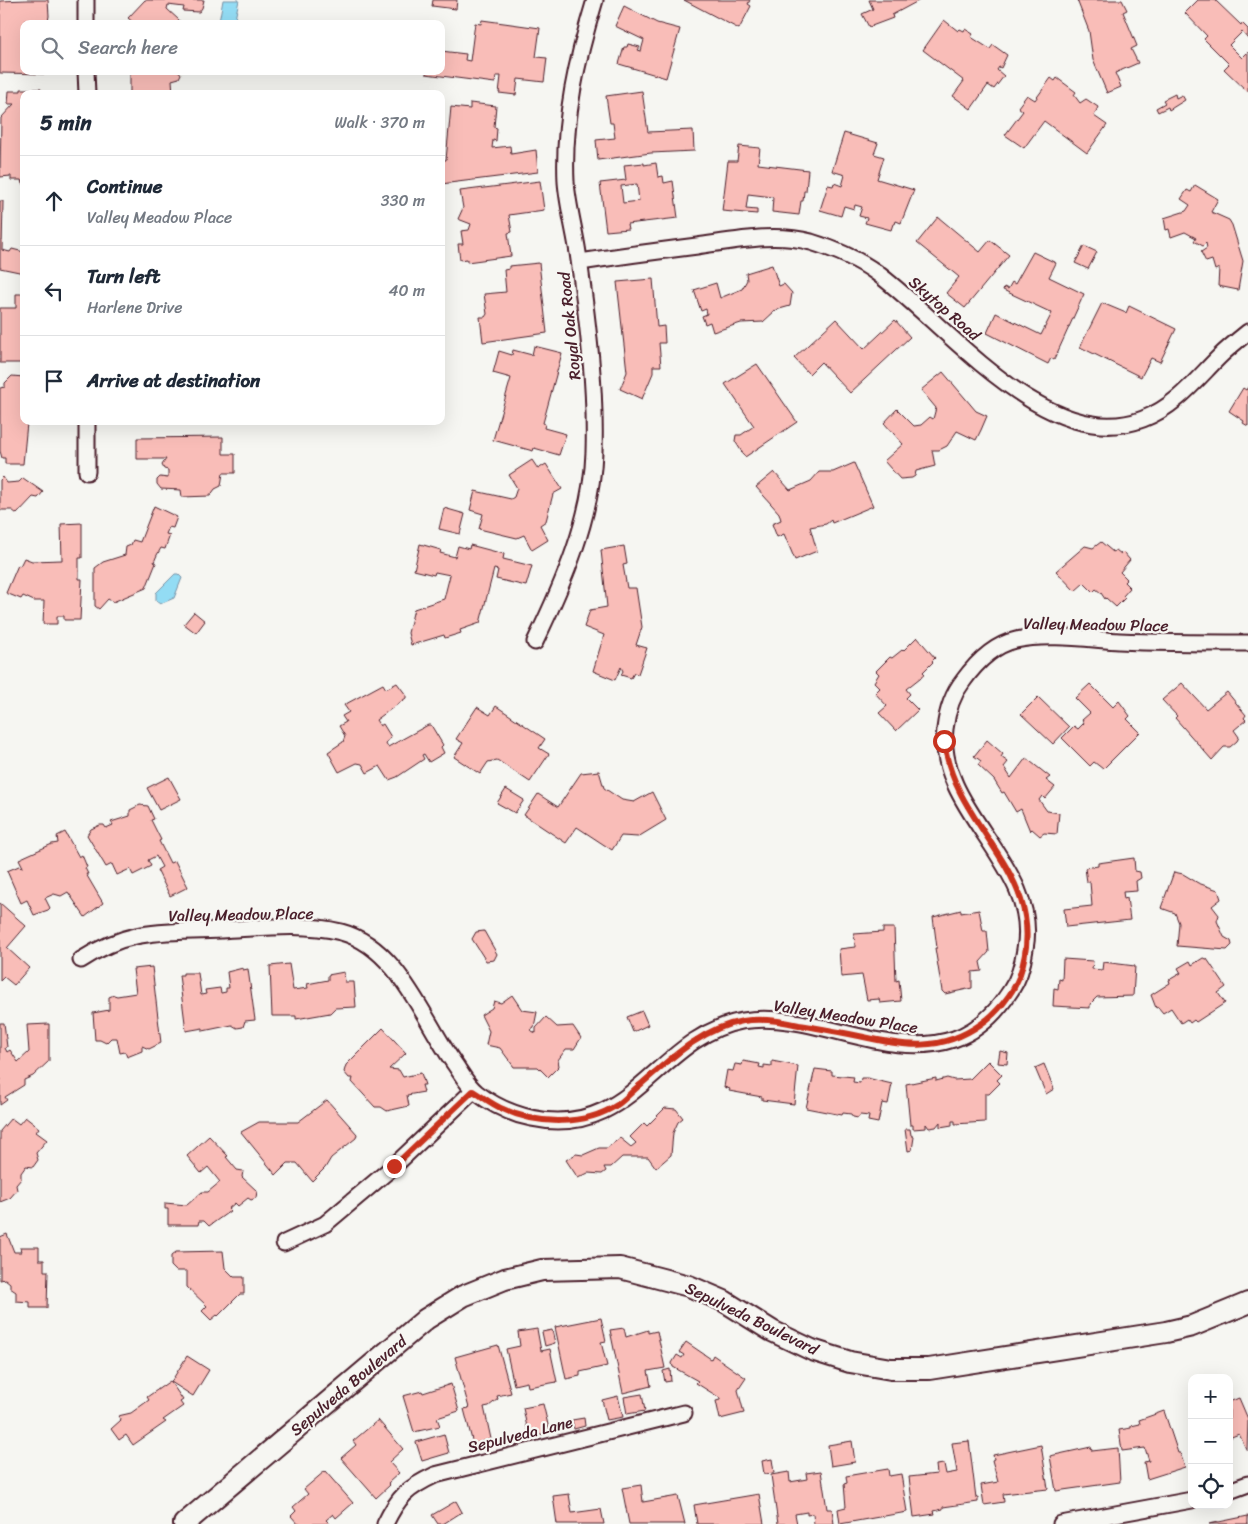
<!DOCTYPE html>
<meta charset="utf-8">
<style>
body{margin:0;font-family:Sriracha,sans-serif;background:#f6f6f7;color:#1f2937}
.controls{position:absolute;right:15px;bottom:15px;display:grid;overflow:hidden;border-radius:10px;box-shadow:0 5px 20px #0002}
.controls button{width:45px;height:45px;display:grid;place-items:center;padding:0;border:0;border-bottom:1px solid #e0e1e3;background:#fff;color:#1f2937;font:25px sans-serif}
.stop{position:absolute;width:15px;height:15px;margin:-11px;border:4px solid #c8321e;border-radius:50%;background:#fff}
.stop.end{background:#c8321e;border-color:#fff;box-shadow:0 1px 5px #0008}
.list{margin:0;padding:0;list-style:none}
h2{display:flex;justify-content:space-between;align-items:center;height:65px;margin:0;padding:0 20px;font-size:21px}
h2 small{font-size:16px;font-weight:400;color:#747a83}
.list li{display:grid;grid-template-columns:32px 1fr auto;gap:15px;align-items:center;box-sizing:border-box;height:90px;padding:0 20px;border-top:1px solid #e0e1e3}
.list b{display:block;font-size:19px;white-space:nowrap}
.list p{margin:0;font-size:16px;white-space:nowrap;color:#747a83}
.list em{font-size:16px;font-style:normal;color:#747a83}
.icon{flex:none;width:28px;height:28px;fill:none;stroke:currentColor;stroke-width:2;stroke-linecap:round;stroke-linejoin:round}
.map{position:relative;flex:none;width:1248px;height:1524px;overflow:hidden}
.search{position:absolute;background:#fff;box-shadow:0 5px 20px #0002;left:20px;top:20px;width:425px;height:55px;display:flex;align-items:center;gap:12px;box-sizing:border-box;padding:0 18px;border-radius:10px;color:#747a83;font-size:19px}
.panel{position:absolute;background:#fff;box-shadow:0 5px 20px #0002;left:20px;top:90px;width:425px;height:335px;border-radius:10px}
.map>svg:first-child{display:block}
</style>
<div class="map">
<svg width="1248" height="1524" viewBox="0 0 1248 1524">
<rect width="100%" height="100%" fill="#f6f6f2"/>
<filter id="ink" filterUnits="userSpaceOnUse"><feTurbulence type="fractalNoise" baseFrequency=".02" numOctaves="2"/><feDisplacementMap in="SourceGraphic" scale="10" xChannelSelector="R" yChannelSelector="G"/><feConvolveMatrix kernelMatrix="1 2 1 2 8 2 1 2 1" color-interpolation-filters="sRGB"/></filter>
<g filter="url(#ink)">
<g fill="#93dcf4" stroke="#7690a4">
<path d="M223,0H239L234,24L219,22Z"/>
<path d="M175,574H178L182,578L174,598L160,604L156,601V593Z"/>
</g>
<g fill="#f9bdb8" stroke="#4a1f2b" fill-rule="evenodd">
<path d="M27,0H48L49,16L48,21H25L24,24V71H48V74L0,73V1Z"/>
<path d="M145,0H204L202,8L199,12L183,11L184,7L168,5L167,9L179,20V24H135L128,18Z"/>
<path d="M433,0H457L456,9L432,6Z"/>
<path d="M684,0H750L748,4L751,6L739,29Z"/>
<path d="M869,0H920L892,15L893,18L869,27L862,14L873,9Z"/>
<path d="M1077,0H1122L1127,10L1123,12L1137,46L1131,49L1138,63L1115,73L1121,87L1107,93L1093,60L1089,31Z"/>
<path d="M1198,0H1215L1241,25L1242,23L1248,29V39L1242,32L1229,45L1242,58L1248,52V92L1224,69L1229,64L1204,39L1207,36L1185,13Z"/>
<path d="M624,6L657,23L680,29L666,78L619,64L624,47H627L628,44L640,47L638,50L641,51L644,40L615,26Z"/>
<path d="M482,20L540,28L536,57L547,58L544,82L518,79L516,95L499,93L501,76H496L495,83L426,74V71H441V51L466,54L465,60L470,61L475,23L481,24Z"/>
<path d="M944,20L958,31L960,29L964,31L965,29L973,34L971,37L990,49L993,45L1007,55L1001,68L999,67L997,70L1004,76L994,89L988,85L971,109L953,96L964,81L923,50Z"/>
<path d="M132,71H179L181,74L179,78L172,80L173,94H130V73Z"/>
<path d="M1051,78L1055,81L1057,78L1076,92L1074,95L1080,103L1086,99L1098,107L1094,116L1107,125L1087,153L1044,121L1024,148L1005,135L1023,111L1018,107L1027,95L1035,100Z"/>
<path d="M21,89H41V94H24V184H22L21,180H11V176L0,177L1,118L14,104H8L9,91H21Z"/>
<path d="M642,91L648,132L693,130L694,151L651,153L598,160L596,140L615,138L613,123H610L606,96Z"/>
<path d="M1175,94L1176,98L1182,95L1185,100L1169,110L1168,107L1158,112L1156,108L1165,103L1163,100Z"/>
<path d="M470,103L496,106L494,127L497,128L496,141L493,140L492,148L510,146L511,154L536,150L538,172L441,184V160H446L451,107L470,109Z"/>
<path d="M844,133L878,143L874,154L884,157L877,179L914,190L901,223L896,221L895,224H893L891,230L865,223L867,218L859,216L862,207L855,205L854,209L844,206L841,216L820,210L828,185L833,186L834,183L842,186L845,175L832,171Z"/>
<path d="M739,146L760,148L758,164L808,170L806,191H804L803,201H801L799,215L772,212L773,197L748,194L746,209L757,210V214L722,211L728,161H737Z"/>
<path d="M644,163V165L656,163L658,177L663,176L664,183L673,181L678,218L627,224L628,229L606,231L600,183L626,180L624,165ZM637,184L639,201L623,203L621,186Z"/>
<path d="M540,181L544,210L509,215L512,232L508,233L511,256L467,262V259L460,260L458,244H463L461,231L469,230L471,224L458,219L463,208L460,191Z"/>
<path d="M1195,185L1218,199L1211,212L1229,220L1232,225L1243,261L1238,290L1218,286L1219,268L1215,270L1212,260L1206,262L1201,252L1207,248L1206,243L1203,246L1194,241L1196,238L1185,232L1171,237L1169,229L1166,230L1164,218L1186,211L1190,205L1181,199L1187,190L1191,192Z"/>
<path d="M0,201H3L2,250L10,252L12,249L24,252V273L0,268Z"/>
<path d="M938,217L980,252L990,240L1009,255L965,308L946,293L959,277L917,243Z"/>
<path d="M1084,246L1097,252L1088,269L1075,263Z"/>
<path d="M1033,252L1056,263L1049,277L1084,294L1054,360L1051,358L1048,364L987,333L996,313L1041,335L1052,313L1003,290L1004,287L1008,289L1012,282L1015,284Z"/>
<path d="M539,263L547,333L483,342L480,317H485L487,314L484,294L506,292L504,270L509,269V266Z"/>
<path d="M772,265L779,286L784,284L792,293L790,306L776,310L763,322L741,323L713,332L710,322L705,324L702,316L707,314L706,309L701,311L694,290L716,283L720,298L742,289L747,280L746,273Z"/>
<path d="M653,279L657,327L664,326L665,343H659L661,366H653V373L642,399L620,389L627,372L617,282Z"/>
<path d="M16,294H24V331H20L24,335V363H0V308H16Z"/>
<path d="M1102,303L1126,313L1129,306L1176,329L1160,362L1151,358L1141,377L1080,347Z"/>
<path d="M836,319L864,349L895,320L910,337L850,393L821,362L809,374L794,358Z"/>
<path d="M534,346L562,353L543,423L545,424L544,428L566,434L559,455L534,448L533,451L493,440L511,378L493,373L499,351L512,355L513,350L532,355Z"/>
<path d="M757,364L797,422L745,457L735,441L736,435H741L754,426L725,384Z"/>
<path d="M943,372L976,411L987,416L981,430L976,440L957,431L947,446L939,450H932L935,466L916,471L915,476L912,478L900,479L884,461L903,444L884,423L897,409L914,426L921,425L930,417L933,419L936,408L921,390Z"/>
<path d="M12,376L24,377V423H27L23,464H5V458H2L0,451V388L5,387V383Z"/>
<path d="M1248,387V426L1243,423L1244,421L1229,411L1243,388L1246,390Z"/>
<path d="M223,437V454H235V473H223L221,486L215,489L210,496L182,497L181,490L161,489L157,484V480L160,477L168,478V470L164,469L162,465L166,459H137V438Z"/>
<path d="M532,460L538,469L546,464L562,489L553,494L546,521L540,525L548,540L532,550L524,535L517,538L479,529L483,514L470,510L475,491L511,499L514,497L517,488L509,475Z"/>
<path d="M854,463L873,506L832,523L831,520L826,524L810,527L817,551L795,560L784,534L777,537L772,524L781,520L779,513L756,487L774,472L790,490L811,481L819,472H833Z"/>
<path d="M3,477L7,483L19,482L23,478L43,492L38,498L33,497L17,514L12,510H0V480Z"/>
<path d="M154,506L177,517L173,528L169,527L166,534L170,535L165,549L161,548L157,555L154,562L156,563L146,588L113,602L108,599L99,609L95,606V568L103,562L125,555L126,547L131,545L133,540L140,542Z"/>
<path d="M444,508L465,514L460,534L439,529Z"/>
<path d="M82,523V558H79V579H82L80,620H64V616H57V624H43L44,601H34L23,596L21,599L6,593L18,565L20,566L24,558L32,561L62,560L61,524Z"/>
<path d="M1101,542L1113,552L1116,550L1121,554L1123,552L1130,560L1120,572L1127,579L1124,582L1130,588L1123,596L1125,598L1116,607L1106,598L1105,599L1101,593L1096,589L1093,592L1084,583L1075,591L1056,571L1085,546L1093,548Z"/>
<path d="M420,544L441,550L440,553L455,557L458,546L469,549L470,545L504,554L503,559L532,566L526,586L496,579L498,570L494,569L480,623L460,630L461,633L445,638L444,635L411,645L408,633L414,609L444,599L450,575L435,572L434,575L414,570Z"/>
<path d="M624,546L627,564L623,565L627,588H636L642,627L636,645L647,648L638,674L634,673L631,678L621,675L623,671L621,667L615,680L593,671L604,635L584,627L590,610L607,607L601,550Z"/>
<path d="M194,612L205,621L196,633L184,624Z"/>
<path d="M917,637L935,658L932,661L933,662L923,672L925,674L906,689L910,694L906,698L918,710L896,731L879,713L887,706L875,693L880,688L874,682L879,674L876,671L890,657L892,658L902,650L903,651Z"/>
<path d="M397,683L406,695V698L376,720L380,726L383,724L391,737L386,743L388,747L428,725H431L443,745L441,747L444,753L429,762L424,754L422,755L424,759L397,777L389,780L380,766L367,773L362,764L357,763L339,772L328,752L343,742L345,736L339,726L346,722L342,716L349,712L344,705L383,684L386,689Z"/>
<path d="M1182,683L1206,709L1227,692L1246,715L1244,718L1246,720L1234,730L1239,737L1237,741L1230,747H1224L1212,760L1175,718L1177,716L1162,700Z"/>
<path d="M1090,684L1113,707L1119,701L1130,716L1127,719L1140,732L1103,769L1094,762L1090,766L1062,738L1074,726L1078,729L1084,723L1082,720L1090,713L1075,698Z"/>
<path d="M1038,697L1069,727L1053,744L1021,714Z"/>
<path d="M496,706L545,739L539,748L549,754L530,782L497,760L488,762L480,774L454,757L463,743L456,739L477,707L490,715Z"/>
<path d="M987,740L1003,754L1001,757L1008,762L1004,767L1011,778L1026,758L1050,777L1046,780L1055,787L1045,799L1042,796L1039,800L1047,811L1059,813L1057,834L1044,833L1040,836L1032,829L1030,831L1021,809L1016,812L1004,792L1002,793L994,780L978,765L981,761L974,756Z"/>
<path d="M599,771L604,788L622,800L634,802L652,792L666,820L638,837L621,836L612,850L577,827L566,843L524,815L538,794L558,807L581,773Z"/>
<path d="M169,777L181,799L159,810L147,788Z"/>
<path d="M506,789L524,800L515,813L497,803Z"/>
<path d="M140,805L148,806L154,819L151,820L161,840L159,841L170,863L175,861L188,887L170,896L157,870L162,867L156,856L148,860L151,866L133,875L130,869L117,875L112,864L106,867L87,835L91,829L100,825H104L106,828L113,825L111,822L130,816V810Z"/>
<path d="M65,832L79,857L82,855L87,867L85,868L88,874H86L103,903L85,917L68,892L61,896L54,894L45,898L50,908L48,910L34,915L27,900L21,903L7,871L19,866L23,867L19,859L52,844L58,843L57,836Z"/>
<path d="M1134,858L1135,871L1140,872L1141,878L1136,881L1137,891L1123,892L1124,899L1127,898L1130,920L1066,927L1064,909L1092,906L1090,882H1087L1085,868L1098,866V863Z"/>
<path d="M1174,872L1183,874L1198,883L1218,890L1221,899L1212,906L1219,915L1217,921L1224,937L1231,941L1232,945L1227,950L1177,946L1179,923L1175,913L1161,908Z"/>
<path d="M0,903L26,926L7,948L29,968L14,985L4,977L0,981Z"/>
<path d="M961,910V913L979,910L983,931H987L989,952L980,962L982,971L972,972V988L945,994L942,991L935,948H937L933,917Z"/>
<path d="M883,928H894L896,981L899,980L901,1001L880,1003L879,999L867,1000L862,975L841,977L839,949L855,947L854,934L883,932Z"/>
<path d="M484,931L497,954L494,960L486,961L472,939L476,932Z"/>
<path d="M1203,958L1207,959L1226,987L1218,993L1225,1003L1196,1022L1194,1020L1190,1023L1187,1019L1181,1023L1171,1008L1163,1013L1158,1007L1156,1008L1151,995L1170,983L1169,980L1181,973L1178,968L1190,961L1192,965Z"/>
<path d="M1063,959L1093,961L1092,969L1102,970L1103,962L1135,966L1133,996L1097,997L1090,1004V1008L1053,1006L1054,988L1058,989L1059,979L1062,980Z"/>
<path d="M289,964L293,990L308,988L307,984L328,980V975L344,972L345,982H354L356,1007L335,1008L330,1013L296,1019V1016H272L270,966Z"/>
<path d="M152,967L161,1043L149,1049L142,1046V1051L127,1057L125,1052L120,1053L117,1038H111L106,1043L100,1040H95L93,1013L109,1010V997L114,995L117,996L136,993L133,969Z"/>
<path d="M243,968V970L248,969L255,1020L245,1021L243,1027L237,1028L232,1025L203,1031V1028L186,1031L179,975H183V973H198L201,995L206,994L205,990L220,988L221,993L226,992V988H229L227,972Z"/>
<path d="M512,995L522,1010L537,1012L534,1027L530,1030L536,1033V1028L546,1017L557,1027L573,1026L581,1038L574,1049H566L558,1060L559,1066L548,1077L538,1067H514L500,1048L486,1045L489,1031L481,1015L492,1008L494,1001L501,1003Z"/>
<path d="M642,1011L648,1025L633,1032L627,1017Z"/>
<path d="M0,1023H4L7,1047L5,1048L7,1052L10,1050L18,1062L29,1052L27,1025L49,1024V1061L33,1076L24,1080V1085L5,1097L7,1100L0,1105Z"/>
<path d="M383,1028L406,1053L389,1069L399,1070L403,1077L421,1073L425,1085H422L424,1092L407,1095L409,1106L387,1111L381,1107H375L352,1082L353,1078H349L344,1072L346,1065Z"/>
<path d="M1000,1051L1008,1053L1007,1064L998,1063Z"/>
<path d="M743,1061L760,1064L759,1067L764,1068V1065L772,1066V1061L798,1066L794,1104L762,1100V1097L729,1091L730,1089L724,1087L727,1070L733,1071L735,1064L742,1065Z"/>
<path d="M988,1061L1002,1075L997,1080L1000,1083L989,1094H985V1122L955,1124V1121H952V1125L940,1127V1122L936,1127L929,1128L926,1124V1128L913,1129V1125H910L906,1084L936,1078V1081L947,1078L954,1080L970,1079Z"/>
<path d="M1044,1064L1054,1089L1046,1094L1035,1068Z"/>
<path d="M815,1069L832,1071V1075L854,1077L853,1082L860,1083L861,1078H867L892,1084L888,1104L882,1103L878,1123L868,1121L869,1116L860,1115L858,1118L853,1117L851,1114L843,1113L842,1115L806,1108Z"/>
<path d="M327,1100L357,1134L356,1138L331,1158L325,1168L312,1181L297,1163H288L276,1175L241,1132L259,1122H298Z"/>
<path d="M665,1108L676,1109L683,1118L678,1122L673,1133L671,1155L656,1168L648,1157H622L611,1167H604L606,1171L602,1174L588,1173L578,1178L566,1160L576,1154L583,1155L599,1148H607L620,1138L631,1147L636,1143L630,1137L644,1123L647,1126Z"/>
<path d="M25,1117L39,1128L36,1132L47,1140L36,1153L38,1160L33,1167L26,1166L21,1173V1179L16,1185L17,1190L10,1198L0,1202V1131L11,1118L19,1124Z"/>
<path d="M905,1129H910L911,1135L914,1137L912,1150L908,1151Z"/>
<path d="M209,1136L228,1156L226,1157L237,1170L243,1171L242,1177L257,1191L256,1198L251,1200L248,1198L238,1206L235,1203L228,1209L230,1211L209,1226L204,1221H199L198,1225H168V1209H165V1203L187,1205L202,1192H208L220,1182L208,1167L201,1173L187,1156Z"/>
<path d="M7,1234L14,1252H21L20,1247H39V1260H44V1271H48L47,1308H30V1302L16,1301V1292L10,1288V1283L5,1279L0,1280V1237Z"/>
<path d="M223,1251L225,1268L234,1277H244V1294H240L218,1316L217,1315L211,1320L202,1311L207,1306L187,1287V1271H176L171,1266V1256L176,1252Z"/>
<path d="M601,1318L606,1341L601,1342L607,1366L580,1372V1376L566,1379L555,1327Z"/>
<path d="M624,1328L626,1337L648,1330V1333L657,1331L665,1368L648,1371L651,1386L623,1393L610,1330Z"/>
<path d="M537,1329L541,1351L550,1349L557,1382L528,1387L527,1382L514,1385L506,1349L520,1346L518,1332Z"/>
<path d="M552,1330L555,1343L545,1346L542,1332Z"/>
<path d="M686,1342L711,1359L713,1355L746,1378L738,1390L744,1413L720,1419L716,1401L720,1400V1398L696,1383L698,1381L673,1367L672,1363L677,1355L682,1358L684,1355L679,1352Z"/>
<path d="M498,1345L511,1393L497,1396L498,1399L489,1406L484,1407L491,1439L473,1444L464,1409L469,1408L455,1357Z"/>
<path d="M187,1356L209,1370L193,1396L171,1382Z"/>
<path d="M670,1369L671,1381L665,1382L663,1371Z"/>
<path d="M170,1381L183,1400L180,1402L183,1406L163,1420L166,1422L133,1445L126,1435L119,1440L111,1429L121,1420L118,1416L131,1413L149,1400L147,1397Z"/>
<path d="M451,1384L459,1411L437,1418L440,1426L414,1432L403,1396L422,1391L423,1393Z"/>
<path d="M642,1394L645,1411L627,1414L624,1397Z"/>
<path d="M618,1396L623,1417L607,1420L602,1400Z"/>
<path d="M1239,1398L1248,1419L1247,1451L1239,1434L1229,1438V1402Z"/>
<path d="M543,1404L550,1433L529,1437L523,1408Z"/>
<path d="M1164,1411L1178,1453H1180L1185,1467L1147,1479L1144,1462L1149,1461L1145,1448L1122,1451L1119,1430L1131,1428V1426L1140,1424L1139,1420Z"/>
<path d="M584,1418L585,1426L574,1429L572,1420Z"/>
<path d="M378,1420L403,1449L389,1462L399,1473L388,1483L390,1485L376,1498L341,1458L356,1445L353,1441Z"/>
<path d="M444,1434L449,1453L422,1461L416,1442Z"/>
<path d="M852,1441L855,1462L831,1466L828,1445Z"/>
<path d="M969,1441L976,1498L978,1497V1502L943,1507V1509L934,1511L935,1514L914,1517L909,1477L937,1474L936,1465L944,1464L946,1474L957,1472L952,1443Z"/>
<path d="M1041,1445L1048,1489L1003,1494L1004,1502L984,1505L981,1485L998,1482L992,1460L994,1459L993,1455Z"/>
<path d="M1091,1447L1092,1451L1118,1448L1120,1482L1056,1491L1050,1456Z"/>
<path d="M772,1459L774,1473L764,1474L762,1461Z"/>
<path d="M888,1469L889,1476L901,1474L907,1512L840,1524L838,1509L846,1507L844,1484L847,1483L846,1476Z"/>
<path d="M325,1471L353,1503L336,1518L333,1514L326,1520L330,1524H298L291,1516L296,1511L293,1507L308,1494L304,1489Z"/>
<path d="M821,1471L827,1509H832L834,1524H814L813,1514L807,1515V1512L795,1514L797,1524H778L771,1475L789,1472L790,1482L807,1479L806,1473Z"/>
<path d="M641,1485L643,1502L678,1496L685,1524H629L622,1488Z"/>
<path d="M569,1494L572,1513L601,1509L604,1524H557L553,1496Z"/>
<path d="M759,1494L764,1524H697L694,1505Z"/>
<path d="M456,1501L462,1512L443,1524H438L432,1515Z"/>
<path d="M1248,1516V1524H1209Z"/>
</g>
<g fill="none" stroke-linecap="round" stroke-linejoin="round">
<g stroke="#4a1f2b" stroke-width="19">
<g id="street">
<path d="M86,0V24"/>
<path d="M86,71L87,94"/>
<path d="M580,262C619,256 658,251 697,246C734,241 775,232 811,242C834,249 858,259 877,273C946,324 1048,456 1143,419C1175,407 1195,381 1219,357C1228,348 1238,340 1248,332"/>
<path d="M87,421V472"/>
<path d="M535,642C563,584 592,518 594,452C596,389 588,323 579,260C576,235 568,208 566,182C563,120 577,59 595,0"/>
<path d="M81,960C131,927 164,933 221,930C259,928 303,922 341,932C399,947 424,1022 456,1066C462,1075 468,1086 477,1093C493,1105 512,1114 531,1118C633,1140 656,1037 742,1021C812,1009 885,1062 954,1039C980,1030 997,1012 1011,990C1020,977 1023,964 1025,949C1041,866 936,811 945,729C947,712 952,695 963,681C976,663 993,645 1016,640C1046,633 1088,639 1119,641C1162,643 1205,643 1248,643"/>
<path d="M284,1243L325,1224L394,1166L473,1091"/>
<path d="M1229,1491L1248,1484"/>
<path d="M385,1524C398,1497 407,1488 435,1475L684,1413"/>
<path d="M1061,1524L1192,1500"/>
</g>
</g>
<g stroke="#4a1f2b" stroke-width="24">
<path id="secondary" d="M184,1524L426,1319L463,1296L505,1279L542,1270L620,1268L689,1286L724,1301L772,1331L812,1350L850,1362L891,1369H929L1166,1332L1192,1326L1248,1303"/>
</g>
<use href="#street" stroke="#f6f6f2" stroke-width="15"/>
<use href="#secondary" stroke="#f6f6f2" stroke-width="20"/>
</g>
</g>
<g fill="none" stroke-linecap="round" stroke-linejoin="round" filter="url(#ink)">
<path stroke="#c8321e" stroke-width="6" d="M394,1166L473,1091C483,1097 493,1105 503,1109C537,1125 585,1126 617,1105C625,1100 632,1091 640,1085C670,1059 702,1028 743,1021C761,1018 782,1021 799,1025C819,1028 839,1032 859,1036C905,1046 940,1053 981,1024C996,1014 1012,995 1019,977C1055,876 954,831 944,741"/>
</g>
<g text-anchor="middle" stroke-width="4.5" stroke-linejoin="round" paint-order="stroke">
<g font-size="16" fill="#4a1f2b" stroke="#f6f6f2">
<text transform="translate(945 308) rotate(41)" y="6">Skytop Road</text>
<text transform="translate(569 326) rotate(-96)" y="6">Royal Oak Road</text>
<text transform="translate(1096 624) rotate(1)" y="6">Valley Meadow Place</text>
<text transform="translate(241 914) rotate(-1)" y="6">Valley Meadow Place</text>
<text transform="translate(846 1016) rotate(9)" y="6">Valley Meadow Place</text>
<text transform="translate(752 1318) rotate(26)" y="6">Sepulveda Boulevard</text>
<text transform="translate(348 1385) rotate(-40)" y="6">Sepulveda Boulevard</text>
<text transform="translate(520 1434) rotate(-14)" y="6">Sepulveda Lane</text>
</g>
</g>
</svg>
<div class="controls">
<button>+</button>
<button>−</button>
<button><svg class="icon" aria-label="locate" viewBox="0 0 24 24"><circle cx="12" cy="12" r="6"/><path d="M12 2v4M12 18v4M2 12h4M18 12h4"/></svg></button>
</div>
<div class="stop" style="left:944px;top:741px"></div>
<div class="stop end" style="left:394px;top:1166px"></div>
<div class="search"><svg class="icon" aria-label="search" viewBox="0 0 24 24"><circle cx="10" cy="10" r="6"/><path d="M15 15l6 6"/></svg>Search here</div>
<section class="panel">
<h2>5 min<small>Walk · 370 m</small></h2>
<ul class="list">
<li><svg class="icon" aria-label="ahead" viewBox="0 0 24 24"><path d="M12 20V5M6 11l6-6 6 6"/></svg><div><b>Continue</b><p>Valley Meadow Place</p></div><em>330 m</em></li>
<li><svg class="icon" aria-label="left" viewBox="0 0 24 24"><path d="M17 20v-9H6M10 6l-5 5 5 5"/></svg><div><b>Turn left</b><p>Harlene Drive</p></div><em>40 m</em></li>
<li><svg class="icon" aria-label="arrive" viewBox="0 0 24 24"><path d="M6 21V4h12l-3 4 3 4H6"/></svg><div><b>Arrive at destination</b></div></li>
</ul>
</section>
</div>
